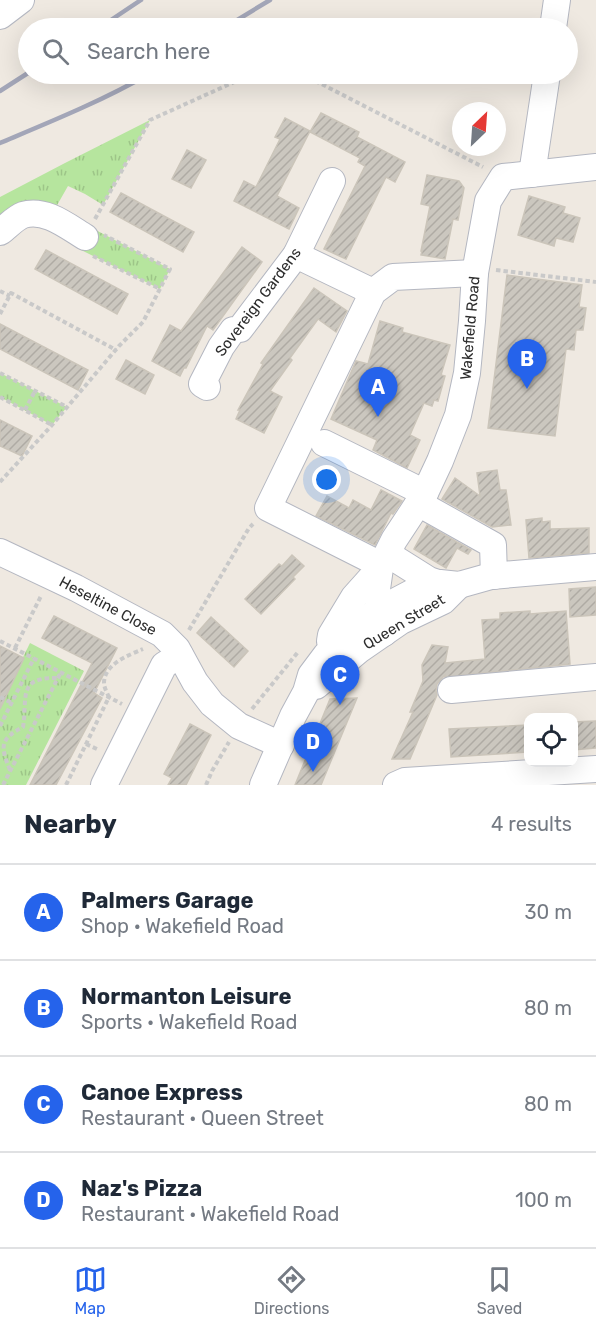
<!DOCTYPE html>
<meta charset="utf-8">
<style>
body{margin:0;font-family:Rubik,sans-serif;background:#f2f2f3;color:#1f2937}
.controls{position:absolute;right:18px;bottom:18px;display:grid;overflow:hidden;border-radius:12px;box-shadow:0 6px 24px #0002}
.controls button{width:54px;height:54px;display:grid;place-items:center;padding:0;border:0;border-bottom:2px solid #e0e1e3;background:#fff;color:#1f2937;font:30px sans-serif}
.compass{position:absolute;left:452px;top:102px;width:54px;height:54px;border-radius:50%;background:#fff;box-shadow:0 6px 24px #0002;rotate:25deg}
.you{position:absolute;left:327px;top:480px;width:21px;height:21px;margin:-15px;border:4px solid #fff;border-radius:50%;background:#1a73e8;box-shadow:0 0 0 9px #1a73e833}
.badge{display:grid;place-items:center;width:39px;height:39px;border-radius:50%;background:#2563eb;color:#fff;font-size:20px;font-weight:700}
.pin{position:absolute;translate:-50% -50px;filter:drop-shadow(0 2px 3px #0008)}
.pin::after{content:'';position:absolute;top:32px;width:21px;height:18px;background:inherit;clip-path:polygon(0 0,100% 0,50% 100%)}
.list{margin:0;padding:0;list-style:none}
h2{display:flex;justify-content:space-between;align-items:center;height:78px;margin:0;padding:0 24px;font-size:26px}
h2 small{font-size:20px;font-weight:400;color:#747a83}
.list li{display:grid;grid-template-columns:39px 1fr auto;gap:18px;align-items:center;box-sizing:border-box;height:96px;padding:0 24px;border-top:2px solid #e0e1e3}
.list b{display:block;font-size:22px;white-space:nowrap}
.list p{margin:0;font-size:20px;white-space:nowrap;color:#747a83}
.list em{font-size:20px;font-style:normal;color:#747a83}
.icon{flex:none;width:33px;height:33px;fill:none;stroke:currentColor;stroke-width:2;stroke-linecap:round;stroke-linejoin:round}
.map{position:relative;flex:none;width:596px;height:785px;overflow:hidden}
.search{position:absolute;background:#fff;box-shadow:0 6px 24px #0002;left:18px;right:18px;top:18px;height:66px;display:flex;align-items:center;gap:15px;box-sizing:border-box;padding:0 21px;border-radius:33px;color:#747a83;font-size:22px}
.sheet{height:462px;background:#fff}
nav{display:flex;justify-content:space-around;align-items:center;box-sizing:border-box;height:84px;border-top:2px solid #e0e1e3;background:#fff;font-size:16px;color:#747a83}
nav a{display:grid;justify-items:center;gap:3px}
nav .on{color:#2563eb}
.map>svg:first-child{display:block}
</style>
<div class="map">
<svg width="596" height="785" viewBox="0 0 596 785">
<defs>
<pattern id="grass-tufts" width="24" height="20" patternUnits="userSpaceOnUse" patternTransform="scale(1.5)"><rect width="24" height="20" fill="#b6e59e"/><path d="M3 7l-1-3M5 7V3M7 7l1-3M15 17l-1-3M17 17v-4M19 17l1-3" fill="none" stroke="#9dc588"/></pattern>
<pattern id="building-hatch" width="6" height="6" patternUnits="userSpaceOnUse" patternTransform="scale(1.5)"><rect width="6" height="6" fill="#cbc7bf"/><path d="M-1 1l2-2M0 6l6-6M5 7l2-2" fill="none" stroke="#afaba4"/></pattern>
</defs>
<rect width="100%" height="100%" fill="#efe9e1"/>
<g fill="url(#grass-tufts)">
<path d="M150,120L103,205L85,194L68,186L56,207L0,232V197L65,163Z"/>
<path d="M90,227L170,269L160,289L79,249Z"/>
<path d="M0,373L67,407L52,425L0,397Z"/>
<path d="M30,643L84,671L26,785H0V704Z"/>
</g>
<g fill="url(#building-hatch)" stroke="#cbc5ba" stroke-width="1.5">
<path d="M321,113L359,132L357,137L405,162L395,182L386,177L346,259L324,249L365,166L358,162L360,158L310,132Z"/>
<path d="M285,118L310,131L277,196L299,208L289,229L234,201L244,181L256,187L280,139L275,137Z"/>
<path d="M187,150L206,160L191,188L172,179Z"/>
<path d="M427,175L459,181L464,188L458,220L453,219L445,259L421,255L422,251H421L430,206L421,204Z"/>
<path d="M121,193L194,232L183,252L110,212Z"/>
<path d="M529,196L565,207L563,213L580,218L573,242L556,238L554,246L518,235Z"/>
<path d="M242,247L262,262L213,330L207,326L186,368H184L180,376L152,361L170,325L181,331Z"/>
<path d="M46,250L128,294L117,314L35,269Z"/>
<path d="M507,275L582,285L579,307L586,308L583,330H576L574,350L566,349L555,436L488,428Z"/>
<path d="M314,288L347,311L336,332L318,319L290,358L292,360L270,391L282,397L264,433L236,419L240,410H238L263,364L261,363Z"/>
<path d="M380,321L403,328L402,332L450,345L441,375L445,376L438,401L434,400L432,406L424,403L410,435L420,440L407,468L373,450L377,440L331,419L356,361L368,364Z"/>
<path d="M0,324L88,370L78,390L0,349Z"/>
<path d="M126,360L154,375L145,394L116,379Z"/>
<path d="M0,420L32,436L22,456L0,446Z"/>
<path d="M497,470L500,490H506L511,525L492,527L442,499L455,478L480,496L477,473Z"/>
<path d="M381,490L402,501L393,514L391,513L375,545L316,516L327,496L349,508L353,500L371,510Z"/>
<path d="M542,518V522L550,521V529L589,528V553L529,558L526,520Z"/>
<path d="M427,525L471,550L468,554L457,548L446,568L414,549Z"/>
<path d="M292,555L304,566L293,577L295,579L261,614L245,599L279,564L282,566Z"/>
<path d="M596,587V615L570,617L569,589Z"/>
<path d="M530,611V614L566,611L570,664L445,677V675L437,684L436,691L437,695L410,759H392L413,712H410L423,681L422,665L432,645L448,647L445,663L485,659L482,620L500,619V613Z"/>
<path d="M54,616L117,648L94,693L102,698L56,785H30L92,663L42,638Z"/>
<path d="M211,617L248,651L234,667L197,633Z"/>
<path d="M0,646L24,658L0,709Z"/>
<path d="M357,698L321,785H295L330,699Z"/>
<path d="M596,721V748L573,750V722Z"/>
<path d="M190,724L211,735L186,785H168L172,778L164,774Z"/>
<path d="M528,725V752L451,757L449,729Z"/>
</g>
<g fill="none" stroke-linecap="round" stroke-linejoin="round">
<g stroke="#b4b7c1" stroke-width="28">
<g id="minor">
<path d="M0,16L21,0"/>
<path d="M553,28L557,0"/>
<path d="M532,174L547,74"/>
<path d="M0,232C7,227 15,218 23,215C45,208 67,226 85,237"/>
<path d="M296,255L373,292"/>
<path d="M207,387L202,384L221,347L233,330L240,329L296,255L332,181"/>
<path d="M324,443L425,493"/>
<path d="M418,503L493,545L494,576"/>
<path d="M0,552L76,588L162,634L177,649L195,682L212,704L239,726L281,745"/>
<path d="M394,558L429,580L438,583"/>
<path d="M381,565L268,508L373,292L393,277L475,273"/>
<path d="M384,633L379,610L377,589L380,568L394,540L425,493L440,461L458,415L467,373L472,321L475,273L488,201L503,177L596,167"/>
<path d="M330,641L331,635L354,597L380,568"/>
<path d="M316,686L359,650L401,621L443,601L459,585"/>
<path d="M451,690L596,677"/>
<path d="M104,785L164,665L180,655"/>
<path d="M263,785L293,716L306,692L311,675L326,655L351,629L379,610L413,592L440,583L459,585L491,576L596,567"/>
<path d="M396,785L405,781L596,769"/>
</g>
</g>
<g stroke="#c9c9c9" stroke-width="4" stroke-dasharray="4.5 3" stroke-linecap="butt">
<path d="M302,74L483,167"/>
<path d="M95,219L150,120L252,74"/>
<path d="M93,256L160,289"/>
<path d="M496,270L596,282"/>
<path d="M0,291L10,296"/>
<path d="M0,314L11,293L116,350"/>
<path d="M0,373L67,407"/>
<path d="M0,397L52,425"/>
<path d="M25,410L35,391"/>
<path d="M0,482L52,425L119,346L143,322L170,269L104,235"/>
<path d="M189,630L249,528L253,524"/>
<path d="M0,641L122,704"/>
<path d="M15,648L41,596"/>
<path d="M0,697L12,703"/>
<path d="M252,709L298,652"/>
<path d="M0,726L34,658"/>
<path d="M86,744L99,750"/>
<path d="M10,770C0,746 0,739 23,727C28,699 16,677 57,678"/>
<path d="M3,785L61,672"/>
<path d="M66,785L109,697C107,693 104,687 104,683C104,664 129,655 143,649"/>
<path d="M206,785L212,771L229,742"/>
</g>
<use href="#minor" stroke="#fff" stroke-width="26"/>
<g stroke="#a3a6b8" stroke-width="4.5">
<path d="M99,28L141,0"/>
<path d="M224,28L270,0"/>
<path d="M0,91L28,73"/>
<path d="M0,143C50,122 102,101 149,74"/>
</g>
</g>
<g text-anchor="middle" stroke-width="5" stroke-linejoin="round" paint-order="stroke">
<g font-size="15" fill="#2e2e2e" stroke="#fff">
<text transform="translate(258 302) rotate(-53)" y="5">Sovereign Gardens</text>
<text transform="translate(470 328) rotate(-85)" y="5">Wakefield Road</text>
<text transform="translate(108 606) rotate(28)" y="5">Heseltine Close</text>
<text transform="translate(404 622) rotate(-31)" y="5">Queen Street</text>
</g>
</g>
</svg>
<div class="controls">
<button><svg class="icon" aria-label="locate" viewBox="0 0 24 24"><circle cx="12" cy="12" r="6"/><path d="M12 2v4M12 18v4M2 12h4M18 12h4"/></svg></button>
</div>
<svg class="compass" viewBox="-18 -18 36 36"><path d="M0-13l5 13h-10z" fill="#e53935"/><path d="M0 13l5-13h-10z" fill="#747a83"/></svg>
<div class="you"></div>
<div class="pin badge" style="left:378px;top:417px">A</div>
<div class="pin badge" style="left:527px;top:389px">B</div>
<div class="pin badge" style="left:340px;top:705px">C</div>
<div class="pin badge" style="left:313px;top:772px">D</div>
<div class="search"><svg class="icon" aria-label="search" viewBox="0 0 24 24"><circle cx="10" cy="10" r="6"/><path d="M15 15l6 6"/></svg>Search here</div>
</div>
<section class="sheet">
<h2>Nearby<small>4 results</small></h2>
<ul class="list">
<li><span class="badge">A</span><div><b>Palmers Garage</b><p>Shop · Wakefield Road</p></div><em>30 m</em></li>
<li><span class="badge">B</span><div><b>Normanton Leisure</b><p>Sports · Wakefield Road</p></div><em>80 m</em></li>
<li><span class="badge">C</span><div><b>Canoe Express</b><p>Restaurant · Queen Street</p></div><em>80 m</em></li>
<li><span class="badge">D</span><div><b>Naz's Pizza</b><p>Restaurant · Wakefield Road</p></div><em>100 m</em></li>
</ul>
</section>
<nav>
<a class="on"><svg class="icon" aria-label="map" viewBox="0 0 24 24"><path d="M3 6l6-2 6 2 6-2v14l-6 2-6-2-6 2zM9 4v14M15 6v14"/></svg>Map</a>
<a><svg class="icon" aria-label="directions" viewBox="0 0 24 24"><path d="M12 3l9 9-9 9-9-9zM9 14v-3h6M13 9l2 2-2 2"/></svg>Directions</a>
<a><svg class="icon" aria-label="saved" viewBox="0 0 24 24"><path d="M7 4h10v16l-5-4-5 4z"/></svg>Saved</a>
</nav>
